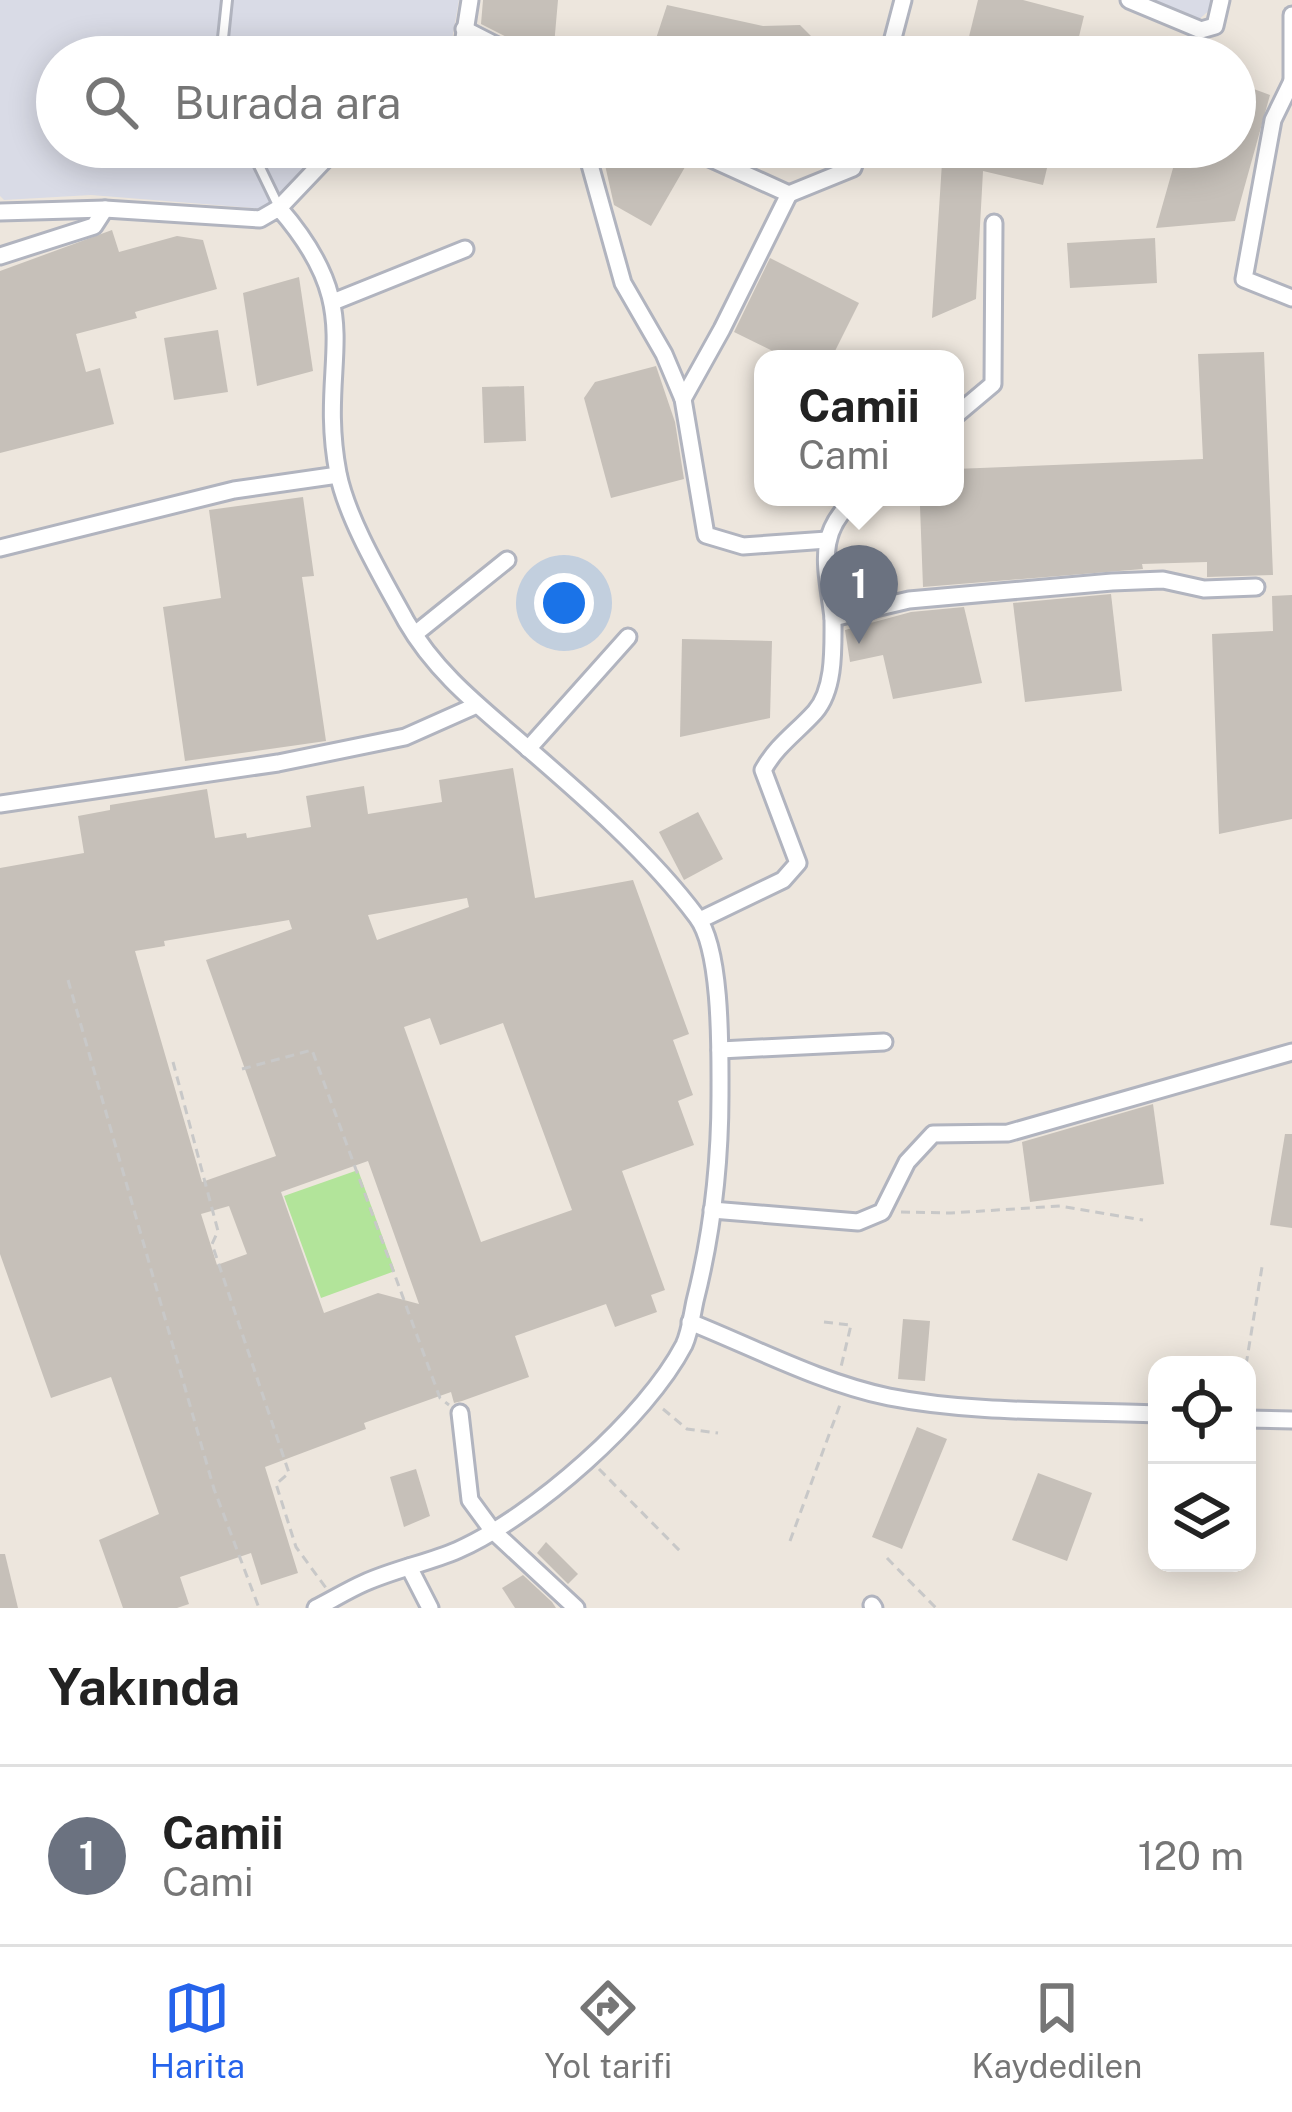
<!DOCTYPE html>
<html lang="tr">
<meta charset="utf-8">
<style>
body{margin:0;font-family:"Public Sans",sans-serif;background:#f2f2f2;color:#222}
.controls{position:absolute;right:36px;bottom:36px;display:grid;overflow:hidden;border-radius:24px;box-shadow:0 6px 30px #0003}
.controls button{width:108px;height:108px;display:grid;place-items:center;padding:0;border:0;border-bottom:3px solid #e0e0e0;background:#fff;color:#222;font:60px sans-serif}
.you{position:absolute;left:564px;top:603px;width:42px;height:42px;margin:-30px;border:9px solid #fff;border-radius:50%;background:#1a73e8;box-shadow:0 0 0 18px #1a73e833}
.badge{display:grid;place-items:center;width:78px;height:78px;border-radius:50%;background:#2563eb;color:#fff;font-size:39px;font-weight:700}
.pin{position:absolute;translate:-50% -99px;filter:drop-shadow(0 3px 6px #0008)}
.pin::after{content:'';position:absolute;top:63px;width:42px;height:36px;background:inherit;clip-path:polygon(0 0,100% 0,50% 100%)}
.popup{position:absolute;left:754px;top:350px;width:210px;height:156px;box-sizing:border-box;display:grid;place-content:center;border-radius:24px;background:#fff;filter:drop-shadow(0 3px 9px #0005);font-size:39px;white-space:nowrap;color:#767676}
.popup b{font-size:45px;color:#222}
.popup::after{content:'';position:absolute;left:50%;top:100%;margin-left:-24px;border:24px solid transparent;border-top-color:#fff}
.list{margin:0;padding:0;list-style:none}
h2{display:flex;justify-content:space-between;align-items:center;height:156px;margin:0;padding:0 48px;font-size:51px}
h2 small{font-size:39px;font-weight:400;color:#767676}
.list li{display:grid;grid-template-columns:78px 1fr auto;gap:36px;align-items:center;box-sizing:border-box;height:180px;padding:0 48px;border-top:3px solid #e0e0e0}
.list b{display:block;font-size:45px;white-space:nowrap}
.list p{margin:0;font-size:39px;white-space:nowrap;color:#767676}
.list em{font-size:39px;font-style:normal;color:#767676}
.icon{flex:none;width:66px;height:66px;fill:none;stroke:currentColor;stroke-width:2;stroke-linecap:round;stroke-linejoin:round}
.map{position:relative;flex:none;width:1292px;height:1608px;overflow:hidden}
.search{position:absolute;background:#fff;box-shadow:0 6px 30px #0003;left:36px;right:36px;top:36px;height:132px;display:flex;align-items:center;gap:30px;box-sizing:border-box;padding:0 42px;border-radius:66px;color:#767676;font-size:45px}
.sheet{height:336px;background:#fff}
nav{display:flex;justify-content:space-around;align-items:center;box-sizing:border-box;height:168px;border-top:3px solid #e0e0e0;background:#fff;font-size:33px;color:#767676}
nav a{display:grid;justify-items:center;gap:6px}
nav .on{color:#2563eb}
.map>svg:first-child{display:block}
</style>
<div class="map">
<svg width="1292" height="1608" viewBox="0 0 1292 1608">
<rect width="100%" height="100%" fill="#ede6dd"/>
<g fill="#d9dbe6">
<path d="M0,0H459L449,57H429L410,41L377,57H57V147H325L266,209L91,195L4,200L0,196Z"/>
<path d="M1148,0H1213L1212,8L1197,21Z"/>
</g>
<path fill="#b2e49a" d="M358,1170L395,1271L321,1298L284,1196Z"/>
<g fill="#c6c0b9" fill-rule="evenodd">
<path d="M483,0H558L553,57H531L524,46L481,24Z"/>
<path d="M978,0H1023L1084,16L1074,57H964Z"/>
<path d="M667,5L763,26L800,25L811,36L804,57H650Z"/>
<path d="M1235,82L1270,95L1235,221L1156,228L1179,147H1235Z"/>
<path d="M601,147H649L685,167L651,226L614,205Z"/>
<path d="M717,147H776L769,167Z"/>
<path d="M943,147H1052L1043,185L983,171L976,299L932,318Z"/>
<path d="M112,230L119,252L177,236L203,240L217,289L135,312L137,318L76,334L86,372L100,368L114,424L0,453V271Z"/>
<path d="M1155,238L1157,283L1070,288L1067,243Z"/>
<path d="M770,258L859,303L831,359H789L734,332Z"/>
<path d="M299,277L313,371L257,386L243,293Z"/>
<path d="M218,330L228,392L174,400L164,338Z"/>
<path d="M1264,352L1273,575L1207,577V562L1142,564L1143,569L923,587L920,506H935V497H955V469L1203,459L1198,354Z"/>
<path d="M656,366L675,422L684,479L611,498L584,398L595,382Z"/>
<path d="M524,386L526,441L484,443L482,387Z"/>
<path d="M303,497L314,576L302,577L326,741L185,761L163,607L221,598L209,510Z"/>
<path d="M1111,594L1122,691L1025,702L1013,603Z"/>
<path d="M1292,595V819L1219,834L1212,634L1273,631L1272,596Z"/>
<path d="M964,607L982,683L893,699L883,655L850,662L845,630L911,612Z"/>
<path d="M682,639L772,641L770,718L680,737Z"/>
<path d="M513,768L535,898L633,880L689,1034L673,1040L693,1095L678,1101L694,1145L622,1171L665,1290L651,1295L657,1312L615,1327L606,1304L515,1336L529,1377L462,1401L454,1403L451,1392L364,1423L366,1429L265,1467L298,1573L261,1585L251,1553L180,1577L189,1604L177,1608H123L99,1540L159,1514L111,1377L51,1398L0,1254V868L84,853L78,816L110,810V805L207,789L215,838L246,833L247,838L311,827L306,796L364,786L368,814L442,802L439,780ZM467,898L469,907L377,940L368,915ZM289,920L292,929L206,960L276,1156L202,1182L135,951L165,946L164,941ZM430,1018L440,1045L503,1023L572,1210L481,1242L404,1027ZM368,1161L419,1304L378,1293L324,1313L281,1192ZM229,1206L247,1254L217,1265L201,1214Z"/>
<path d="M698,812L723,859L684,880L659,832Z"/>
<path d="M1153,1104L1164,1184L1030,1202L1022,1142Z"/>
<path d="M1285,1134H1292V1228L1270,1225Z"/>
<path d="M903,1319L930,1321L925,1381L898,1379Z"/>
<path d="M917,1427L947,1439L902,1549L872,1537Z"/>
<path d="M416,1469L430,1516L404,1527L390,1477Z"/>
<path d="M1038,1473L1092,1493L1067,1561L1012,1540Z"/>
<path d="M546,1542L578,1574L568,1584L537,1553Z"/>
<path d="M0,1554H5L18,1608H0Z"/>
<path d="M523,1575L552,1602L556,1608H515L502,1588Z"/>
</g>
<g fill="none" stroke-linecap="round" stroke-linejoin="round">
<g stroke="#b1b4bf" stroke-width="14">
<g id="service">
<path d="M221,57L227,0"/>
<path d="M250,147L279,207"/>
</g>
</g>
<g stroke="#b1b4bf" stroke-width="21">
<g id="minor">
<path d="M1129,0L1201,30L1215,26L1221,0"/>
<path d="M1292,15V80"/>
<path d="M464,29L519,57"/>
<path d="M461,57L470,0"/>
<path d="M888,57L903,0"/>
<path d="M1292,81L1273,120L1244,279L1292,298"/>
<path d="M585,147L623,283L664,354L683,399L706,535L743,546L827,540"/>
<path d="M789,194L853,168L860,147"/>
<path d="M279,208L337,147"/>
<path d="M0,212L105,209L260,219L279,208C372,315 316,357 338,473C347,519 383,579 406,621C436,673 479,706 524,745C582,795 651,855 697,917C722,950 720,1052 720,1095C720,1164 712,1234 695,1301C692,1315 690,1332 684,1345C646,1418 534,1516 458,1550C428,1563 395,1569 364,1583C348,1590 332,1600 316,1608"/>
<path d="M0,256L94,226L105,209"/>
<path d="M333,302L465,249"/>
<path d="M683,399L722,329L789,194L685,147"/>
<path d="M955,416L993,384L994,223"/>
<path d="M857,497C814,533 827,567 833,618L909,600L1112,582L1163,580L1204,589L1256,587"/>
<path d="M0,548L234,490L338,475"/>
<path d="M415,634L507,560"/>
<path d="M528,749L628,637"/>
<path d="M0,804L278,763L405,737L477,705"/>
<path d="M700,920L783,880L798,863L763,770C777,745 796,733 815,712C835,689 833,648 833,618"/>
<path d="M720,1050L884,1042"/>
<path d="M712,1210L858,1222L882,1212L907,1162L933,1134L1008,1133L1292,1052"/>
<path d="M690,1322C755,1348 821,1383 889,1397C976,1414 1069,1410 1157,1414"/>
<path d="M460,1413L470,1500L492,1530L576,1608"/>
<path d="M1247,1419L1292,1420"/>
<path d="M409,1567L430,1608"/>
<path d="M872,1605L874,1608"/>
</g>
</g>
<g stroke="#c8c8c8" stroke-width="3" stroke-dasharray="9 6" stroke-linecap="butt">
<path d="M68,980L214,1489L259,1608"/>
<path d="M173,1062L218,1231L212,1244L289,1473L276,1484L296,1547L326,1588"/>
<path d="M242,1069L312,1050L440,1398L449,1405"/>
<path d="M901,1212L951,1213L1060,1206L1143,1220"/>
<path d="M824,1322L851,1325L841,1367"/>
<path d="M1246,1365L1262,1267"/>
<path d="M663,1409L687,1429L718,1433"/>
<path d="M599,1469L683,1554"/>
<path d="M790,1541L841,1402"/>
<path d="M887,1558L936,1608"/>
</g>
<use href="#service" stroke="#fff" stroke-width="8"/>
<use href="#minor" stroke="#fff" stroke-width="15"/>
</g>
</svg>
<div class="controls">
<button><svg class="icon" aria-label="locate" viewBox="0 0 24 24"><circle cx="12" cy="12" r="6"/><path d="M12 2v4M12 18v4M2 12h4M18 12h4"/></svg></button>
<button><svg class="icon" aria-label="layers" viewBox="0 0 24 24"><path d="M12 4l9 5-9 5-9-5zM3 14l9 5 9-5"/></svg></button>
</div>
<div class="you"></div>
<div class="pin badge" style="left:859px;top:644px;background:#6b7280">1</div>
<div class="popup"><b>Camii</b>Cami</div>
<div class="search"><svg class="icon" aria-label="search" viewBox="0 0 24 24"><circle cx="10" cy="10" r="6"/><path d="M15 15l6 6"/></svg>Burada ara</div>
</div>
<section class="sheet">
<h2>Yakında<small></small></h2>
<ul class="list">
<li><span class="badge" style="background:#6b7280">1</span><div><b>Camii</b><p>Cami</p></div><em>120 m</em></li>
</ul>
</section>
<nav>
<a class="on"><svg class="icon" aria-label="map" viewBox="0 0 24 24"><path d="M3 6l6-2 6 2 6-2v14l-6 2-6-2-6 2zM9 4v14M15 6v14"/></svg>Harita</a>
<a><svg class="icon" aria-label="directions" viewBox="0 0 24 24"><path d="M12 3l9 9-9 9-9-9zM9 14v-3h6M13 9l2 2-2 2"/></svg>Yol tarifi</a>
<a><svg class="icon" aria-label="saved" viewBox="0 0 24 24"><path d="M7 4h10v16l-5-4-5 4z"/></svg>Kaydedilen</a>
</nav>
